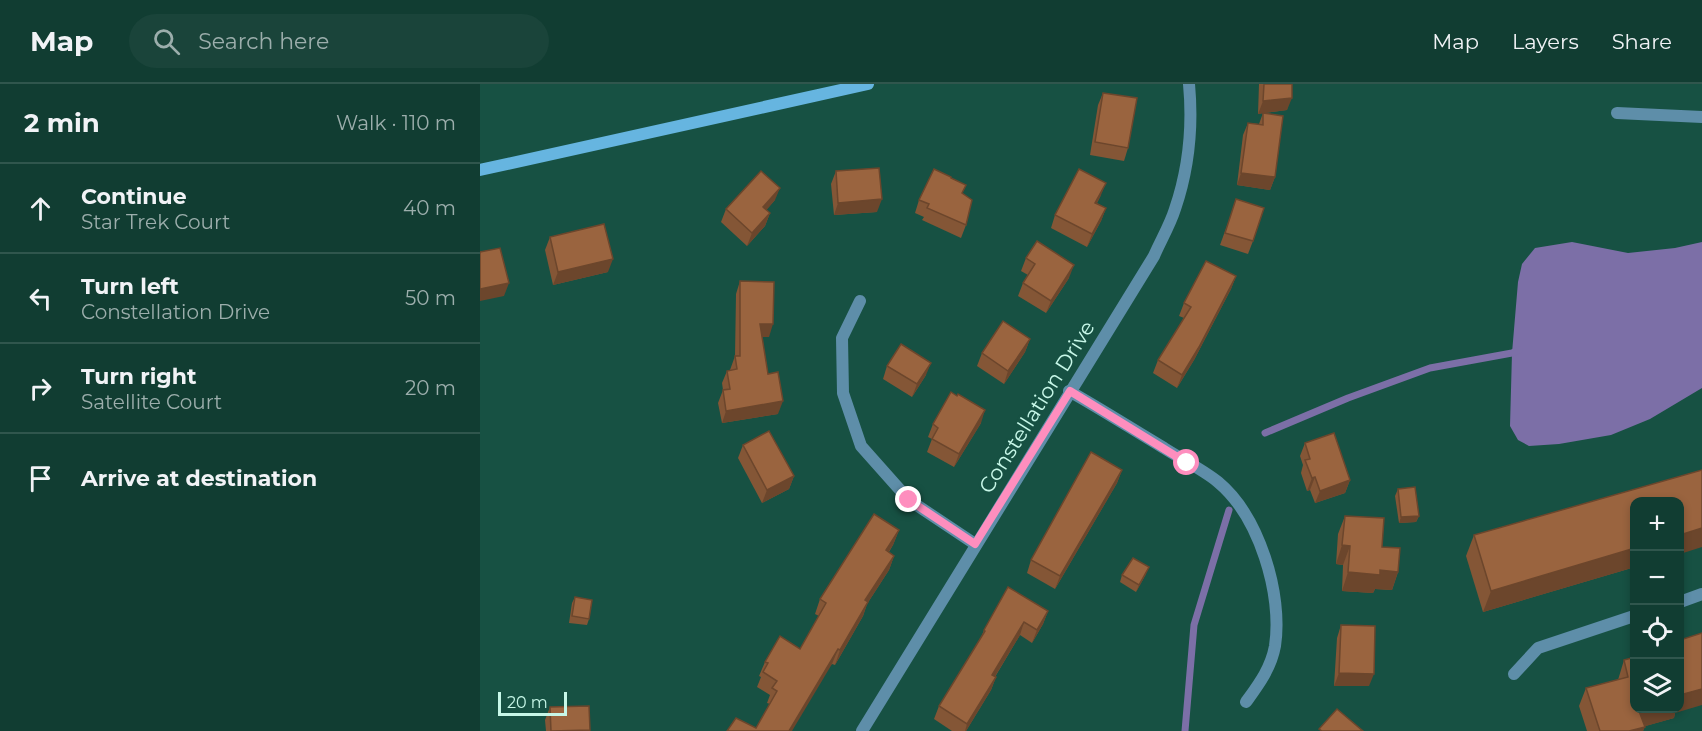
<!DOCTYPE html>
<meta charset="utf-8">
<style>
body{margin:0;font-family:Montserrat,sans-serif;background:#1a443a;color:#f1f3f6}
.controls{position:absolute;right:18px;bottom:18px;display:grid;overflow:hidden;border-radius:12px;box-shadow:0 3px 9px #0003}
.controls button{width:54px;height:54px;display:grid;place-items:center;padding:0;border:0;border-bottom:2px solid #30564d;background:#113d32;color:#f1f3f6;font:30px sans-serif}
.scale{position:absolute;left:18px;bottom:15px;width:69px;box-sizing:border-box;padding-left:6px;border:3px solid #c7f7e8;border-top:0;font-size:16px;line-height:21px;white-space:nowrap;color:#c7f7e8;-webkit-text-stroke:4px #175143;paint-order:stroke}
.stop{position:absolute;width:18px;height:18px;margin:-14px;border:4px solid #fe8ebe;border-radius:50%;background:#fff}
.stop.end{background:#fe8ebe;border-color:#fff;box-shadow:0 2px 6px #0008}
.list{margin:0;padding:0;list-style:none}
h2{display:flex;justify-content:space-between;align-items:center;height:78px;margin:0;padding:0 24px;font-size:26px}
h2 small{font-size:20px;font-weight:400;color:#9caeac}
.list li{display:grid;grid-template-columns:39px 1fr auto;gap:18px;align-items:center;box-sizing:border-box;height:90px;padding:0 24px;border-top:2px solid #30564d}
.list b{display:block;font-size:22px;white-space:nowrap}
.list p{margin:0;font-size:20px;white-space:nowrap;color:#9caeac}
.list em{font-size:20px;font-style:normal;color:#9caeac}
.icon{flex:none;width:33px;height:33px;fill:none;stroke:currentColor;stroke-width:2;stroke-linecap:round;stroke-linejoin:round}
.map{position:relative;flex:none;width:1222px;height:647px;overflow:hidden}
header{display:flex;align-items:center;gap:36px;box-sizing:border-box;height:84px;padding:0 30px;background:#113d32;border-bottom:2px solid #30564d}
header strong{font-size:28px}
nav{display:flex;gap:33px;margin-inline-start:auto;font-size:21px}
.search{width:420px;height:54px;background:#1a443a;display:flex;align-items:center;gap:15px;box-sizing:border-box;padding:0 21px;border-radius:33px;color:#9caeac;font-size:22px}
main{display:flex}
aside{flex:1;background:#113d32}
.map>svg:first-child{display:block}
</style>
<header>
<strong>Map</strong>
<div class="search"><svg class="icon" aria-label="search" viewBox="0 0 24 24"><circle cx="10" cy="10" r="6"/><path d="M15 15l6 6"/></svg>Search here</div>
<nav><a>Map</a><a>Layers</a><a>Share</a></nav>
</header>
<main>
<aside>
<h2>2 min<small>Walk · 110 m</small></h2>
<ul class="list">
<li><svg class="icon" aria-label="ahead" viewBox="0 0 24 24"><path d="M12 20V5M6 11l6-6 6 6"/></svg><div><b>Continue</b><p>Star Trek Court</p></div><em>40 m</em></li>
<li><svg class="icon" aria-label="left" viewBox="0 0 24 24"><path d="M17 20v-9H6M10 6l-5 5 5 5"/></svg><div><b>Turn left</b><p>Constellation Drive</p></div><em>50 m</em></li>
<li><svg class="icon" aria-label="right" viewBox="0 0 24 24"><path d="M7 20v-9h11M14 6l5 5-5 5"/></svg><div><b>Turn right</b><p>Satellite Court</p></div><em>20 m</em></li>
<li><svg class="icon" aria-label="arrive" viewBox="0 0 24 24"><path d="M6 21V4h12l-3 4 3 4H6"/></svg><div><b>Arrive at destination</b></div></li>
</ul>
</aside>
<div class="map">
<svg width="1222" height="647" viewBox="0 0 1222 647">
<rect width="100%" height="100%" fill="#175143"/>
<path fill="#7c6fa7" d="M1092,158L1148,169L1195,164L1222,158V304L1170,335L1131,351L1079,360L1049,362L1038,356L1030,342L1032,269L1038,198L1042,180L1055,164Z"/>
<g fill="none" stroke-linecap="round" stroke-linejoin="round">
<g stroke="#7c6fa7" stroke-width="7">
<path d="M785,349L868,314L950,284L1032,269L1039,266"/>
<path d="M705,647L714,541L749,426"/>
</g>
<g stroke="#5e8ea9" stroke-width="12">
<path d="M1137,29L1222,33"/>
<path d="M380,217L362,254L363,309L381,362L429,416L495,460"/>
<path d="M589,307C621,325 652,345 684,364C701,375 722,385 738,398C779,432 803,510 795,562C791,584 779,600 766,618"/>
<path d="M1200,518L1222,510"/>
<path d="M1034,590L1058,564L1154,532"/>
<path d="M382,647L674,172C681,156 690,141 695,125C709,84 713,43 709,0"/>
</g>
<path stroke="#66b5e0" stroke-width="12" d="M0,86L388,0"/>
</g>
<g fill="#845636">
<path d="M779,0H812L807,26L783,29L795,93L790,106L757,101L763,51L768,39L779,40L783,29L778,30Z"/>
<path d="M623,9L648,64L644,77L610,71L618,21Z"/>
<path d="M356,87L397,128L354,131L351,100Z"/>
<path d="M471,94L483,110L486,141L481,154L442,136L444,133L435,129L439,116Z"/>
<path d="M621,111L617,119L626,124L621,137L607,163L571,144L575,131Z"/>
<path d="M295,116L286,126L290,129L285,142L267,162L241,138L246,125Z"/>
<path d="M752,128L773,157L768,170L740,161Z"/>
<path d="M70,153L128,188L73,201L65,166Z"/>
<path d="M546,174L589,194L566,229L538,212L543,199L548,191L541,187Z"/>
<path d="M756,192L751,205L714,276L697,304L673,289L678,276L704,234L699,232L704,219Z"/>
<path d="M260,197L289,253H282L288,290L298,330L242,339L238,319L243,306L242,299L247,287L250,286L255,272L256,210Z"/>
<path d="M550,255L545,268L524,300L497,282L502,269Z"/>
<path d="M407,282L446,291L432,313L403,295Z"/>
<path d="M501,339L474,383L447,368L452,355L448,353L453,340Z"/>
<path d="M825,359L870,396L865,409L835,419L830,406L827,407L821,389L823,381L820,372Z"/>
<path d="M263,361L314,392L309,405L282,419L258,374Z"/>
<path d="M642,386L637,399L575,505L547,489L551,476Z"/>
<path d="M918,405L939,432L936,438L919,439L915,412Z"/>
<path d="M1155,417V483L1003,528L986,472L994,451Z"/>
<path d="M865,432L902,463L918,488L912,506L895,505L893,509L862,507L863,481L856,480L858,450Z"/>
<path d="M419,446L413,461L409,468L414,472L409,486L387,520L383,532L355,581L352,580L276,644L290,620L287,619L290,611L277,603L281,593L279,592L285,578L320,565L339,532L335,530L340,515Z"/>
<path d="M666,490L656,508L640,498L642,491Z"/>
<path d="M95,513L109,535L107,541L89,539L92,519Z"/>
<path d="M568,527L563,540L552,559L540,551L515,593H516L511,606L486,647H472L454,635L459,622L500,556L504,546Z"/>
<path d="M861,541L889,602H854L857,554Z"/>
<path d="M1144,576L1195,629L1194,634L1165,642L1163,647H1107L1099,622L1106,604L1138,596Z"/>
<path d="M70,623L110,646V647H66L65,636Z"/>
</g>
<g fill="#6c462c">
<path d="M812,14L807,26L778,30L783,17Z"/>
<path d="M761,89L795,93L790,106L757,101Z"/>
<path d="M626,99L621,111L611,131L615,119Z"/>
<path d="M300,104L295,116L278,136L283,123Z"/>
<path d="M402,115L397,128L354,131L358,119Z"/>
<path d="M626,124L621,137L607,163L612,150Z"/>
<path d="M290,129L285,142L267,162L272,149Z"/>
<path d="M133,175L128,188L73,201L78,188Z"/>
<path d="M594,181L589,194L566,229L571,217Z"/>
<path d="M756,192L751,205L714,276L697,304L702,291Z"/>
<path d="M29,199L24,212L0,217V205Z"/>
<path d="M280,240H293L289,253H275Z"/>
<path d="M550,255L545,268L524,300L528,287Z"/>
<path d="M451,279L446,291L432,313L437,300Z"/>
<path d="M303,317L298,330L242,339L246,327Z"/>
<path d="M505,326L501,339L474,383L479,370Z"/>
<path d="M642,386L637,399L575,505L580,492Z"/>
<path d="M314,392L309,405L282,419L287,406Z"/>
<path d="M835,393L830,406L827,407L832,394Z"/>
<path d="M870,396L865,409L835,419L840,407Z"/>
<path d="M939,432L936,438L919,439L921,433Z"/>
<path d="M1222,444V463L1200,470V451Z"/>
<path d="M419,446L413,461L400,481L406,466Z"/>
<path d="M862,461L870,462L863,481L856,480Z"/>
<path d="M1155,464V483L1003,528L1011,507Z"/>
<path d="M414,472L409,486L387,520L383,532L355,581L360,566L385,516Z"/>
<path d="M669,483L666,490L656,508L659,501Z"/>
<path d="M900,486L918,488L912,506L895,505L893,509L862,507L868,488Z"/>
<path d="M568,527L563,540L552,559L557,546Z"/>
<path d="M544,538L540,551L508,604L512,591Z"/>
<path d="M358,565L352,580L312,647H309Z"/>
<path d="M859,589L894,590L889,602H854Z"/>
<path d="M516,593L511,606L486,647H485L487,640Z"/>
<path d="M1222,605V621L1195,629L1194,634L1152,646L1159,627L1168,624H1200V611Z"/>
<path d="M1165,643L1163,647H1149Z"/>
</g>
<g fill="#9a643f" stroke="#6c462c" stroke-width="1.5">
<path d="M784,0H812V14L783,17Z"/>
<path d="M623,9L657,14L648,64L615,58Z"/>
<path d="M783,29L803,32L795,93L761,89L768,39L783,41Z"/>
<path d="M399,84L402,115L358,119L356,87Z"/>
<path d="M454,85L471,93V94L486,101L482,109L492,116L486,141L447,124L449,120L439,116Z"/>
<path d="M599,85L626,99L615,119L626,124L612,150L575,131Z"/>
<path d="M281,87L300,104L283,123L290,129L272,149L246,125Z"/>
<path d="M756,115L784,124L773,157L745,149Z"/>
<path d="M124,140L133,175L78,188L70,153Z"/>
<path d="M557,157L594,181L571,217L543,199L555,180L546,174Z"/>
<path d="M20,164L29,199L0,205V168Z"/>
<path d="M726,177L756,192L719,263L702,291L678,276L711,223L704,219Z"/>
<path d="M260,197L294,198L293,240H280L288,290L298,288L303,317L246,327L243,306L250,305L247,287L257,285L255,272H260Z"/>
<path d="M523,237L550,255L528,287L502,269Z"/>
<path d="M421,260L451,279L437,300L407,282Z"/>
<path d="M471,308L477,312L478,310L505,326L479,370L452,355L458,344L453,340Z"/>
<path d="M289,347L314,392L287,406L263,361Z"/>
<path d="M854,349L870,396L840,407L835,393L832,394L825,376L830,375L825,359Z"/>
<path d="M611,368L642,386L580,492L551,476Z"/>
<path d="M1222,386V444L1200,451V417H1155V464L1011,507L994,451Z"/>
<path d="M935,403L939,432L921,433L918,405Z"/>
<path d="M394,430L419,446L406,466L414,472L385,516L388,518L360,566L358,565L309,647H247L256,634L276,644L297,607L292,604L297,597L283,588L288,579L285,578L300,552L320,565L346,519L340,515Z"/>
<path d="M865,432L904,434L902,463L920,464L918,488L900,486V491L868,488L870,462L862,461Z"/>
<path d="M653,474L669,483L659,501L642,491Z"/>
<path d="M528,503L568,527L557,546L544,538L512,591L516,593L487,640L459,622L505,547L504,546Z"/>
<path d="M95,513L112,516L109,535L92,532Z"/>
<path d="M861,541L895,542L894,590L859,589Z"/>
<path d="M1222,549V605L1200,611V556Z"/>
<path d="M1155,573V624H1168L1159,627L1165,643L1149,647H1120L1106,604L1148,593L1144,576Z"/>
<path d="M109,622L110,646L71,647L70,623Z"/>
<path d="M857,625L883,647H842L839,645Z"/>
</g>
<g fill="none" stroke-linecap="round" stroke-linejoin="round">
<path stroke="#fe8ebe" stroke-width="8" d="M429,416L495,460L590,307L707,379"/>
</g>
<g text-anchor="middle" stroke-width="4.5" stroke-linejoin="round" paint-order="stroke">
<g font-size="21" fill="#c7f7e8" stroke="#175143">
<text transform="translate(557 323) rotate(-58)" y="7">Constellation Drive</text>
</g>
</g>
</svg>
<div class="controls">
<button>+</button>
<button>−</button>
<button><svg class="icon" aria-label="locate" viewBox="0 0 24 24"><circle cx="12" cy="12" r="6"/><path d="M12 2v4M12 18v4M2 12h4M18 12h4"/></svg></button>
<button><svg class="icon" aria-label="layers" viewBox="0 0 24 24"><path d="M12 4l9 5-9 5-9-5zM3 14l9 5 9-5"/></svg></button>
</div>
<div class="scale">20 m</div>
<div class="stop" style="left:707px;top:379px"></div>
<div class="stop end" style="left:429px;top:416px"></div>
</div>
</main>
